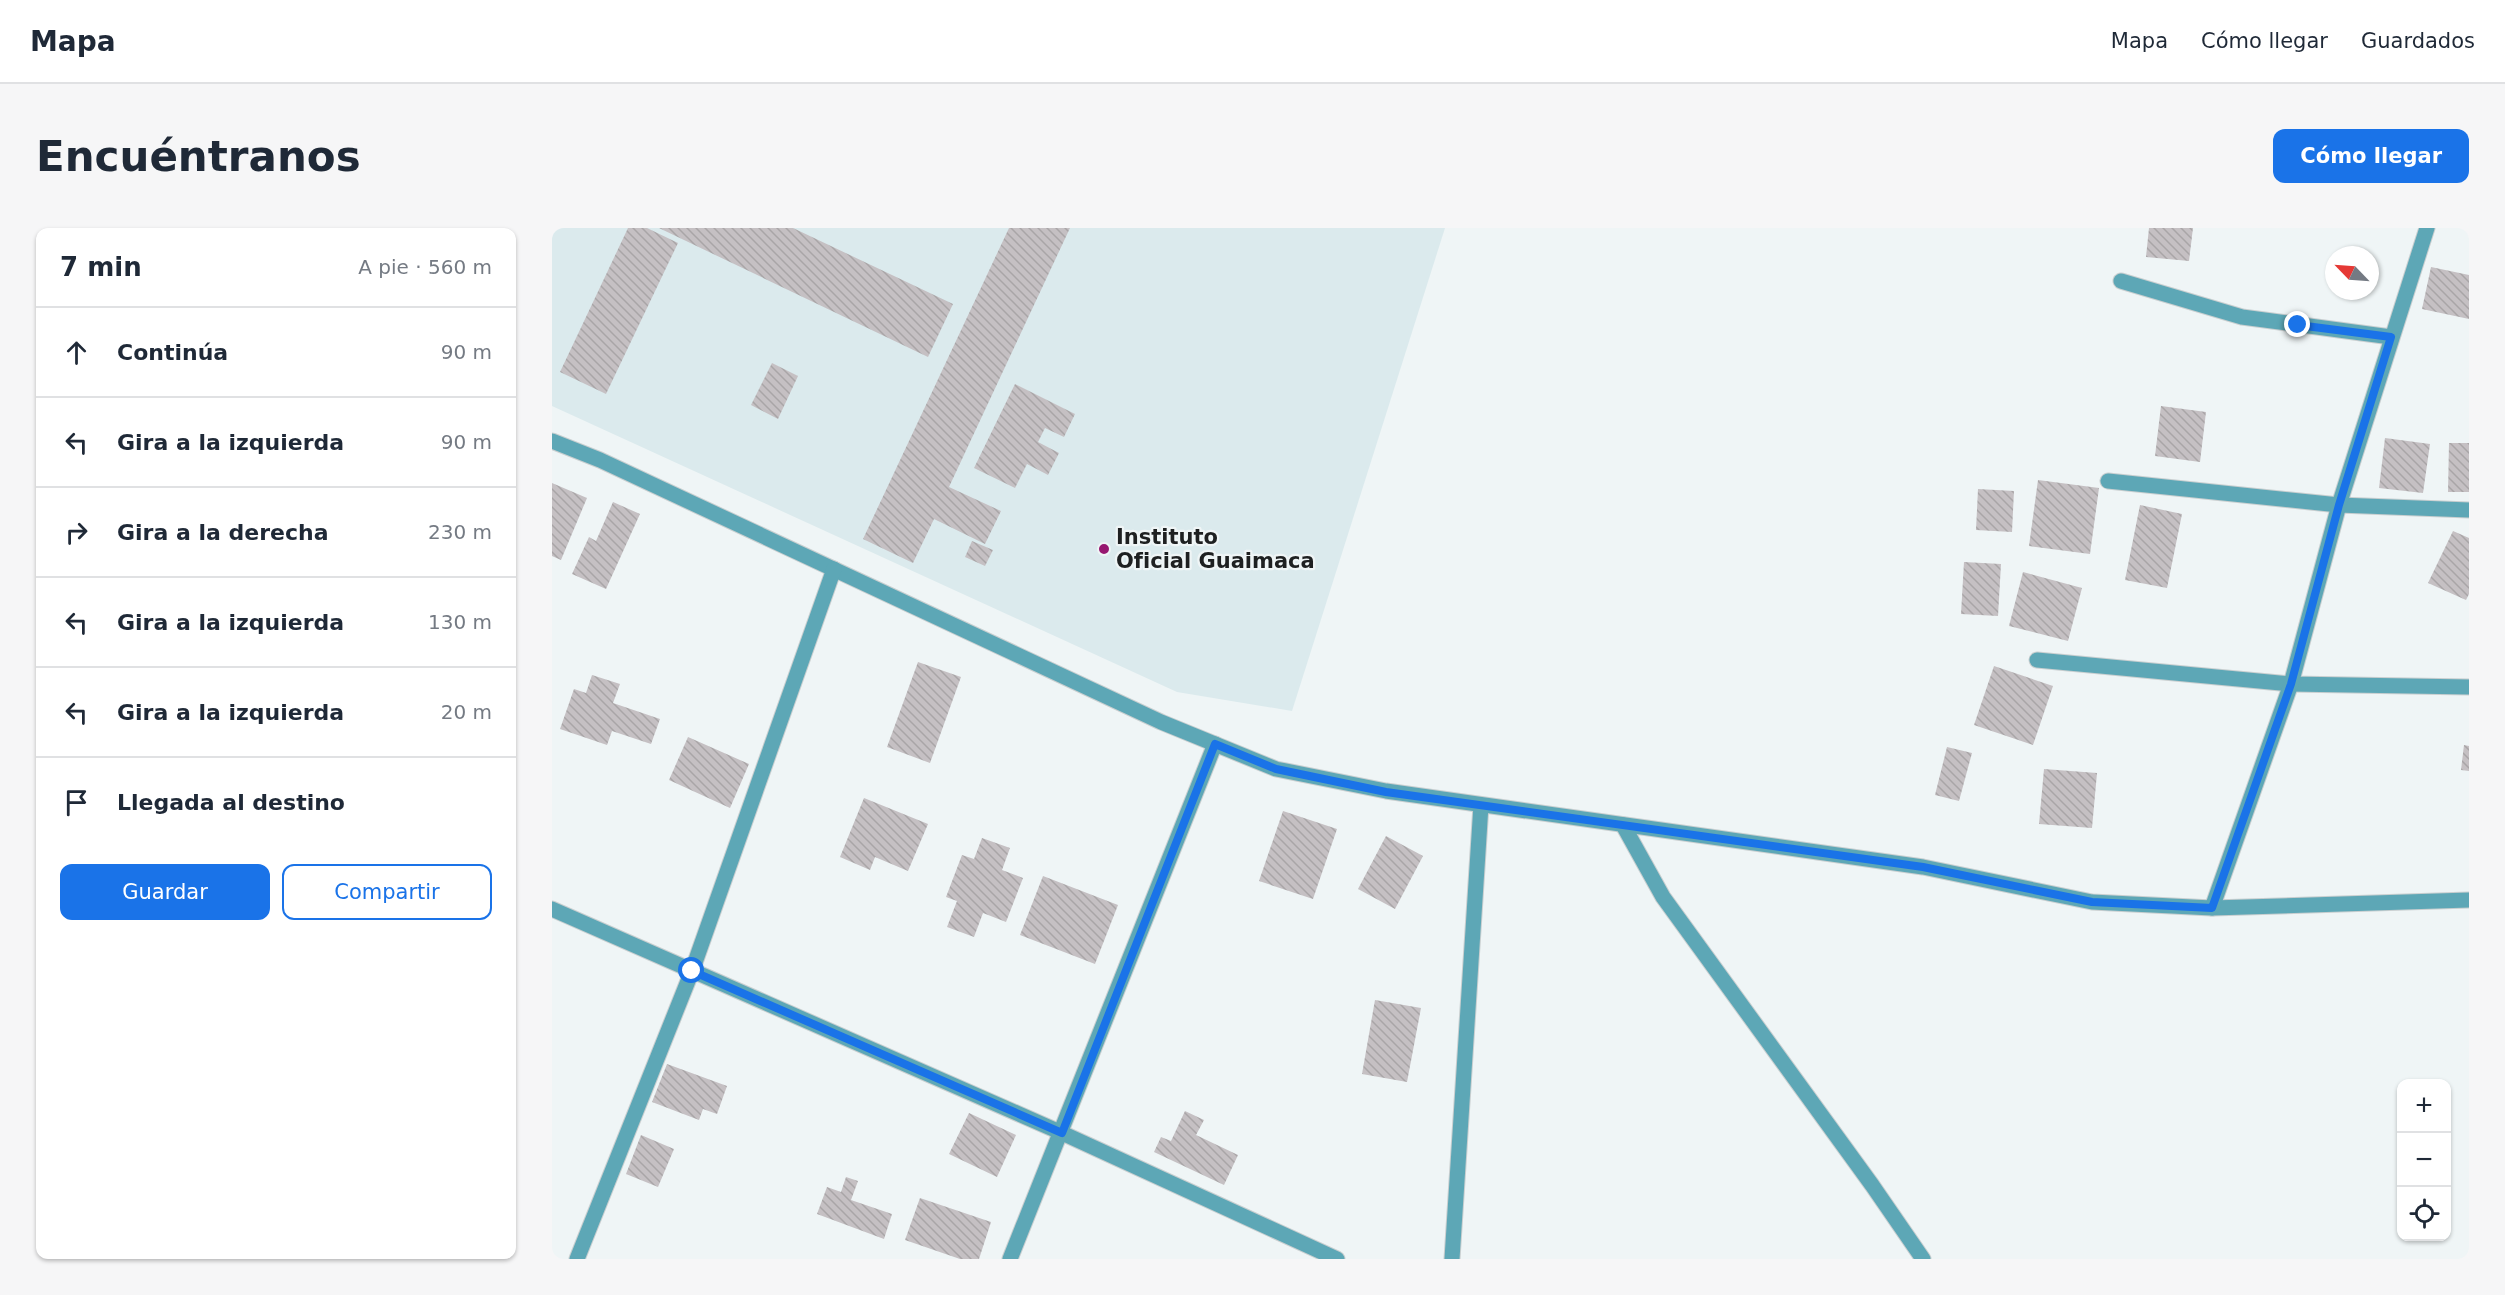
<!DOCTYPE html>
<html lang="es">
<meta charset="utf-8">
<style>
body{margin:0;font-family:"DejaVu Sans",sans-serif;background:#f6f6f7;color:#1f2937}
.controls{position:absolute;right:18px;bottom:18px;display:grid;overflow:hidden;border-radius:12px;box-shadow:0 2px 4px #0004}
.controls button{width:54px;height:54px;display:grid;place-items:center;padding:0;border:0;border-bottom:2px solid #e0e1e3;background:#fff;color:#1f2937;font:30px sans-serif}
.compass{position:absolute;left:1773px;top:18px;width:54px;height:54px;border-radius:50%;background:#fff;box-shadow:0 2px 4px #0004;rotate:295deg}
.stop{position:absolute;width:18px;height:18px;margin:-14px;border:4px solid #1a73e8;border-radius:50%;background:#fff}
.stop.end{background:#1a73e8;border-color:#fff;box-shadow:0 2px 6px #0008}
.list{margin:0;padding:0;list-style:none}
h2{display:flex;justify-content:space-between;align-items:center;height:78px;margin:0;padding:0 24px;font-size:26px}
h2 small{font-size:20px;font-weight:400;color:#747a83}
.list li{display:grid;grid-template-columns:39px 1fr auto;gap:18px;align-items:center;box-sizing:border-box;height:90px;padding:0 24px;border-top:2px solid #e0e1e3}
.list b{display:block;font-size:22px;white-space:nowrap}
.list em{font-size:20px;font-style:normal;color:#747a83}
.actions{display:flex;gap:12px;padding:18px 24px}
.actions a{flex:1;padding:14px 0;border:2px solid #1a73e8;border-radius:12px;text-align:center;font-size:21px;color:#1a73e8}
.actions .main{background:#1a73e8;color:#fff}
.icon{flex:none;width:33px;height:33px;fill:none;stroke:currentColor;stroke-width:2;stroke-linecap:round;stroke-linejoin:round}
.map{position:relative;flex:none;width:1917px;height:1031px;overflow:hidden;border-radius:12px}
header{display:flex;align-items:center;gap:36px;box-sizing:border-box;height:84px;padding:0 30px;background:#fff;border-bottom:2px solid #e0e1e3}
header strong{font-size:28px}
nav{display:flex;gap:33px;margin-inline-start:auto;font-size:21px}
.intro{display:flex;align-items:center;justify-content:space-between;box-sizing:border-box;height:144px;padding:0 36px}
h1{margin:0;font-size:42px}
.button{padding:15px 27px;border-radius:12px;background:#1a73e8;color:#fff;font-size:21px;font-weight:700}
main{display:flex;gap:36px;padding:0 36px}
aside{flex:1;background:#fff;border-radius:12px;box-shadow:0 2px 4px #0004}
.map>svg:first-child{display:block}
</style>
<header>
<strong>Mapa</strong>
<nav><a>Mapa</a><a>Cómo llegar</a><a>Guardados</a></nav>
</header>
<div class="intro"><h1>Encuéntranos</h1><a class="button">Cómo llegar</a></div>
<main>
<aside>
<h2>7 min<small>A pie · 560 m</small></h2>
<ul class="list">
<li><svg class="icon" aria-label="ahead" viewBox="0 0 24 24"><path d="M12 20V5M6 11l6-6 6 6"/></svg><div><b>Continúa</b></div><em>90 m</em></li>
<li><svg class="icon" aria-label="left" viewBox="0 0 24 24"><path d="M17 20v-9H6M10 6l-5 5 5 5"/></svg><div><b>Gira a la izquierda</b></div><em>90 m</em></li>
<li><svg class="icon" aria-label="right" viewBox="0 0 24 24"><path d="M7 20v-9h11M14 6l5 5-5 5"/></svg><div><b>Gira a la derecha</b></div><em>230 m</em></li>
<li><svg class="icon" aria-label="left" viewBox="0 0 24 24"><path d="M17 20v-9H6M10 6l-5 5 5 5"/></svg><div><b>Gira a la izquierda</b></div><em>130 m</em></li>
<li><svg class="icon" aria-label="left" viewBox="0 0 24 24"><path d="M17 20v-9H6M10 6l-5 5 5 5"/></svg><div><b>Gira a la izquierda</b></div><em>20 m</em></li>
<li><svg class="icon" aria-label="arrive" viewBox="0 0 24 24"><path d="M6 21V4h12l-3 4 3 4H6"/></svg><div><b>Llegada al destino</b></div></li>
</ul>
<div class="actions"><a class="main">Guardar</a><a>Compartir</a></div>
</aside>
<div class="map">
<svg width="1917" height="1031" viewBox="0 0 1917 1031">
<defs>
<pattern id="building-back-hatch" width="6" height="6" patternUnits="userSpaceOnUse" patternTransform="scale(1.5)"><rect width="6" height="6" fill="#c5c0c3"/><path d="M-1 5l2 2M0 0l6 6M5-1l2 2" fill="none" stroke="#a9a5a7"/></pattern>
</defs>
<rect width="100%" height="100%" fill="#eff5f6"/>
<path fill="#dbeaed" d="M0,0H893L740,483L625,464L0,178Z"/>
<g fill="url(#building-back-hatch)">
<path d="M76,0H95L126,15L54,166L8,144Z"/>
<path d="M107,0H241L401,76L376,129Z"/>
<path d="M457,0H518L397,259L449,283L433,316L382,291L361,335L311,311Z"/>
<path d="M1597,0H1641L1637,33L1594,29Z"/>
<path d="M1879,39L1917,47V91L1870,81Z"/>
<path d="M220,135L246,148L226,191L199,177Z"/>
<path d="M463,156L523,186L512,209L493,200L486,214L507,225L496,247L475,236L463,260L422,240Z"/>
<path d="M1609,178L1654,184L1648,234L1603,228Z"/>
<path d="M1833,210L1878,216L1871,265L1827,260Z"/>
<path d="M1897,215H1917V264H1896Z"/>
<path d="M1486,252L1547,260L1538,326L1477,318Z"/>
<path d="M0,255L35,270L9,332L0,328Z"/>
<path d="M1426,261L1462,263L1460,304L1424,302Z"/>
<path d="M61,274L88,286L54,361L20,346L37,309L44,313Z"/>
<path d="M1588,277L1630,286L1615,360L1573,352Z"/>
<path d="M1901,303L1917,310V366L1914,372L1876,355Z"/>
<path d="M420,313L441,322L433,338L413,329Z"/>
<path d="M1412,334L1449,336L1446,388L1409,386Z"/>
<path d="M1471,344L1530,360L1516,413L1457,398Z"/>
<path d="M366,434L409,449L378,535L335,519Z"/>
<path d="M1442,438L1501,458L1481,517L1422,497Z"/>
<path d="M40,447L68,456L61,475L108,491L99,516L60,503L55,517L8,501L22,461L34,465Z"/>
<path d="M136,509L197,536L178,580L117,552Z"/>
<path d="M1912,517L1917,518V543L1909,542Z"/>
<path d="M1395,519L1420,525L1407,573L1383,567Z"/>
<path d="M1492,541L1545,545L1540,600L1487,596Z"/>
<path d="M312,570L376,596L356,643L323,629L318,642L288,629Z"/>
<path d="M731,583L785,601L761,671L707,653Z"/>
<path d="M834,608L871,628L843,681L806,661Z"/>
<path d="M430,610L458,620L450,642L471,650L454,694L431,685L422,709L395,699L405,673L394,669L410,627L422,631Z"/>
<path d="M491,648L566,677L543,736L468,707Z"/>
<path d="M823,772L869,780L855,854L810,846Z"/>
<path d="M115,836L175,858L165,886L151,881L147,892L100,874Z"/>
<path d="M633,883L652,892L644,907L686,927L672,957L602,924L609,909L619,913Z"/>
<path d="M417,885L464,907L445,949L397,926Z"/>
<path d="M89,907L122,921L106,959L74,946Z"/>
<path d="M294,949L306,953L299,972L340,986L332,1011L265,986L275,959L289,964Z"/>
<path d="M368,970L439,994L427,1031H408L353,1012Z"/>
</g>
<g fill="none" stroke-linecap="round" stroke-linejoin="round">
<g stroke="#c9cfd0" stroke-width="17">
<g id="minor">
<path d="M1569,53L1690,89L1839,109"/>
<path d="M0,213L48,232L609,494L724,541L834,563L1371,639L1540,674L1660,680L1917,672"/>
<path d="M1556,253L1787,277L1917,282"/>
<path d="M1485,432L1739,456L1917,459"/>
<path d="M1071,597L1111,669L1320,957L1371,1031"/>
<path d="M1660,680L1739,456L1787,277L1875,0"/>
<path d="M0,681L510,905L785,1031"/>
<path d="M25,1031L140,743L282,341"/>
<path d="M458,1031L663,516"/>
<path d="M900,1031L929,577"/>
</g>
</g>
<use href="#minor" stroke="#5da7b6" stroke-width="15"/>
</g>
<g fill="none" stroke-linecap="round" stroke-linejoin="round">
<path stroke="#1a73e8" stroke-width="8" d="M140,743L510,905L663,516L724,541L834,564L1371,639L1540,674L1660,680L1739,456L1787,277L1839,109L1746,97"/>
</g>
<circle fill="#961770" stroke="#eff5f6" stroke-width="2" cx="552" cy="321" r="6"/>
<g text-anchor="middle" stroke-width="4.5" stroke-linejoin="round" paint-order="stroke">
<g font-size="21" font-weight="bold" fill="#1e2021" stroke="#eff5f6" text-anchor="start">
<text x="564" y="316">Instituto<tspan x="564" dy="24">Oficial Guaimaca</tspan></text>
</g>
</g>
</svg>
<div class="controls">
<button>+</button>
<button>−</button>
<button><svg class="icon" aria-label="locate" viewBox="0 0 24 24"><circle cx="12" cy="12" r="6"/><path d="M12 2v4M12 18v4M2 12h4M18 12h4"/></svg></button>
</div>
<svg class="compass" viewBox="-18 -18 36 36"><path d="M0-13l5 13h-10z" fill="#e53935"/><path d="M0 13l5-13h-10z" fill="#747a83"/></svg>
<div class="stop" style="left:140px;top:743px"></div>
<div class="stop end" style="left:1746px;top:97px"></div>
</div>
</main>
